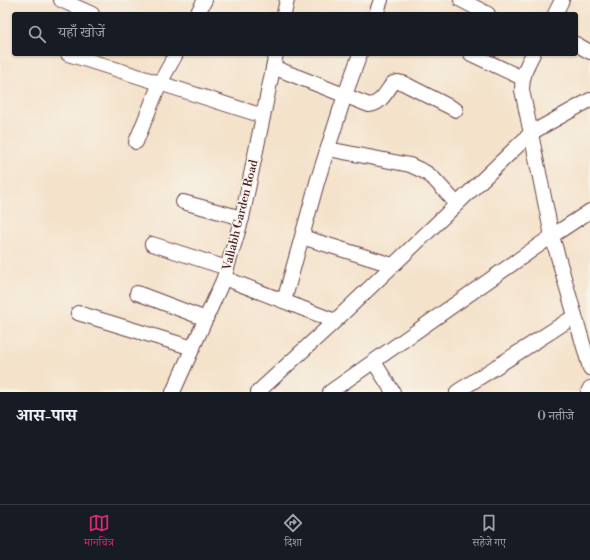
<!DOCTYPE html>
<html lang="hi">
<meta charset="utf-8">
<style>
body{margin:0;font-family:"Libre Bodoni","Noto Serif Devanagari",serif;background:#242831;color:#f1f3f6}
.list{margin:0;padding:0;list-style:none}
h2{display:flex;justify-content:space-between;align-items:center;height:52px;margin:0;padding:0 16px;font-size:17px}
h2 small{font-size:13px;font-weight:400;color:#9ea1a6}
.icon{flex:none;width:22px;height:22px;fill:none;stroke:currentColor;stroke-width:2;stroke-linecap:round;stroke-linejoin:round}
.map{position:relative;flex:none;width:590px;height:392px;overflow:hidden}
.search{position:absolute;background:#171b24;box-shadow:0 1px 3px #0004;left:12px;right:12px;top:12px;height:44px;display:flex;align-items:center;gap:10px;box-sizing:border-box;padding:0 14px;border-radius:4px;color:#9ea1a6;font-size:15px}
.sheet{height:112px;background:#171b24}
nav{display:flex;justify-content:space-around;align-items:center;box-sizing:border-box;height:56px;border-top:1px solid #363941;background:#171b24;font-size:11px;color:#9ea1a6}
nav a{display:grid;justify-items:center;gap:2px}
nav .on{color:#db2777}
.map>svg:first-child{display:block}
</style>
<div class="map">
<svg width="590" height="392" viewBox="0 0 590 392">
<rect width="100%" height="100%" fill="#f7f3e8"/>
<filter id="ink" filterUnits="userSpaceOnUse"><feTurbulence type="fractalNoise" baseFrequency=".025" numOctaves="2"/><feDisplacementMap in="SourceGraphic" scale="8" xChannelSelector="R" yChannelSelector="G"/><feConvolveMatrix kernelMatrix="1 2 1 2 8 2 1 2 1" color-interpolation-filters="sRGB"/></filter>
<filter id="wash" filterUnits="userSpaceOnUse"><feTurbulence type="fractalNoise" baseFrequency=".012" numOctaves="4" result="noise"/><feDisplacementMap in="SourceGraphic" scale="16" xChannelSelector="R" yChannelSelector="G"/><feGaussianBlur stdDeviation="0.9" result="paint"/><feColorMatrix in="noise" values="0 0 0 0 0 0 0 0 0 0 0 0 0 0 0 0 0 1.4 0 .05"/><feComposite in="paint" operator="in"/></filter>
<g filter="url(#wash)">
<rect width="100%" height="100%" fill="#f4e2ca"/>
</g>
<g filter="url(#ink)">
<g fill="none" stroke-linecap="round" stroke-linejoin="round">
<g stroke="#643c43" stroke-width="16">
<g id="minor">
<path d="M61,0L92,14"/>
<path d="M461,0L488,14"/>
<path d="M197,14L205,0"/>
<path d="M284,14L287,0"/>
<path d="M376,14L381,0"/>
<path d="M555,14L562,0"/>
<path d="M576,44L590,52"/>
<path d="M68,54L263,116"/>
<path d="M471,54L522,78"/>
<path d="M533,54C526,66 522,76 522,90L552,236L590,368"/>
<path d="M273,67L369,105C381,104 386,92 393,83L398,82L403,83L456,110"/>
<path d="M136,142L160,83L176,54"/>
<path d="M328,149L410,165L425,172L433,178L456,203"/>
<path d="M183,202L242,218"/>
<path d="M302,237L392,265"/>
<path d="M152,244L227,268"/>
<path d="M224,278L335,321"/>
<path d="M137,293L206,319"/>
<path d="M284,301L318,179L345,95L360,54"/>
<path d="M78,313L193,348"/>
<path d="M374,362L393,392"/>
<path d="M173,392L224,278L242,218L276,54"/>
<path d="M258,392L335,321L531,133L590,100"/>
<path d="M330,392L552,236L590,211"/>
<path d="M457,392L575,316"/>
<path d="M588,392L590,388"/>
</g>
</g>
<use href="#minor" stroke="#fff" stroke-width="14"/>
</g>
</g>
<g text-anchor="middle" stroke-width="3" stroke-linejoin="round" paint-order="stroke">
<g font-size="12" fill="#4a1f2b" stroke="#f7f3e8">
<text transform="translate(240 215) rotate(-76)" y="4">Vallabh Garden Road</text>
</g>
</g>
</svg>
<div class="search"><svg class="icon" aria-label="search" viewBox="0 0 24 24"><circle cx="10" cy="10" r="6"/><path d="M15 15l6 6"/></svg>यहाँ खोजें</div>
</div>
<section class="sheet">
<h2>आस-पास<small>0 नतीजे</small></h2>
<ul class="list">
</ul>
</section>
<nav>
<a class="on"><svg class="icon" aria-label="map" viewBox="0 0 24 24"><path d="M3 6l6-2 6 2 6-2v14l-6 2-6-2-6 2zM9 4v14M15 6v14"/></svg>मानचित्र</a>
<a><svg class="icon" aria-label="directions" viewBox="0 0 24 24"><path d="M12 3l9 9-9 9-9-9zM9 14v-3h6M13 9l2 2-2 2"/></svg>दिशा</a>
<a><svg class="icon" aria-label="saved" viewBox="0 0 24 24"><path d="M7 4h10v16l-5-4-5 4z"/></svg>सहेजे गए</a>
</nav>
